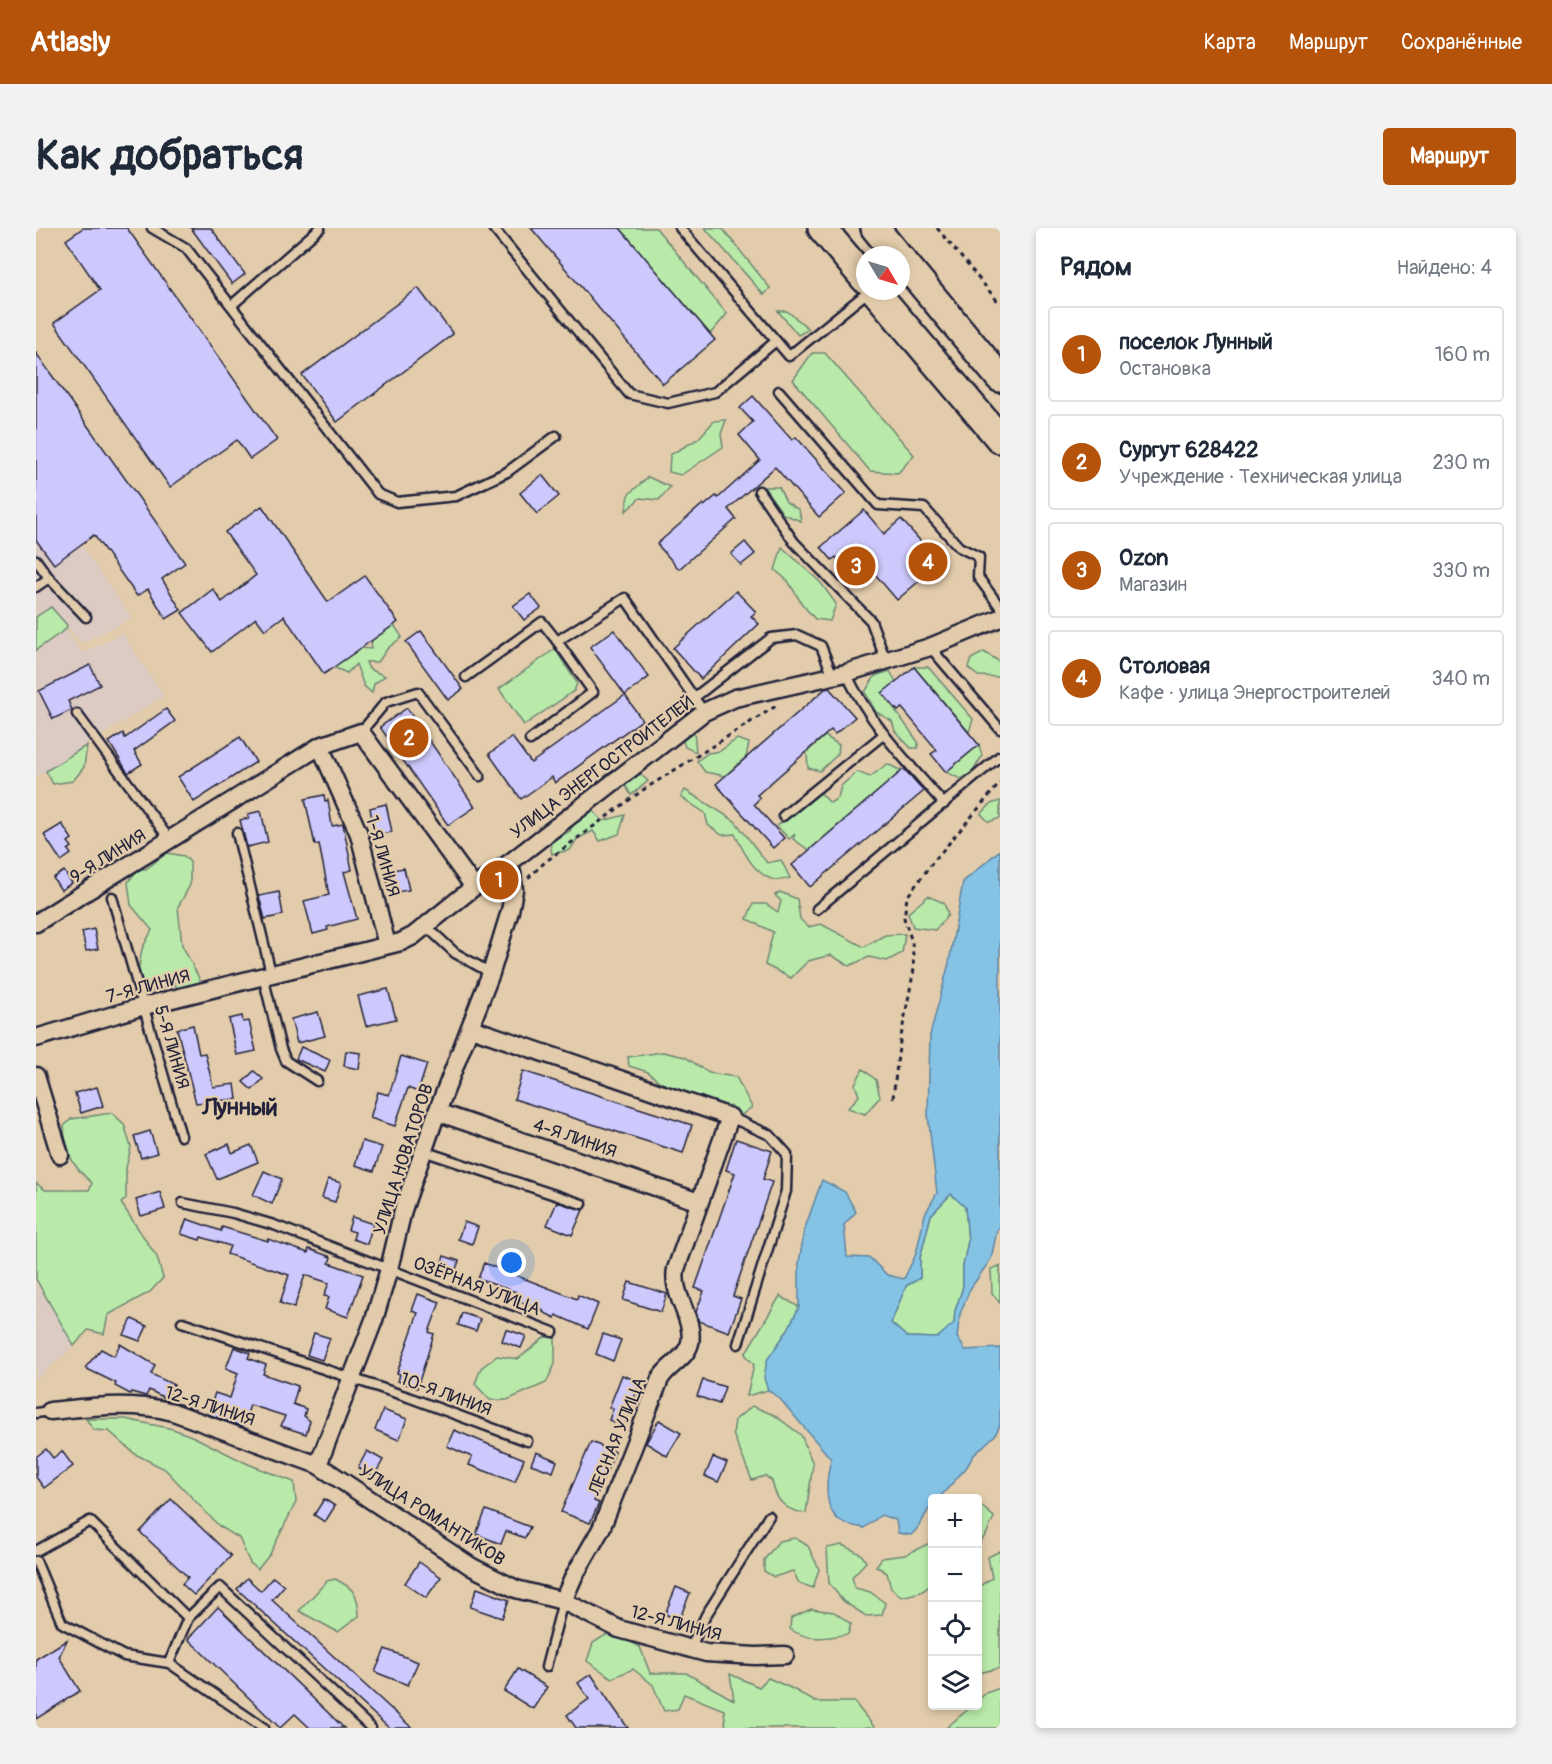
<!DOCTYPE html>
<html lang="ru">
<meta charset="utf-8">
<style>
body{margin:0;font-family:Pangolin,sans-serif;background:#f2f2f3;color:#1f2937}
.controls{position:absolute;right:18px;bottom:18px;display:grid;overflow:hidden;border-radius:6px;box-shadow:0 3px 9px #0003}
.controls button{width:54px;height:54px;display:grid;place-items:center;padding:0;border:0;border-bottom:2px solid #e0e1e3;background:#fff;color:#1f2937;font:30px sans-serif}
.compass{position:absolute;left:820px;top:18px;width:54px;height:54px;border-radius:50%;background:#fff;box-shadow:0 3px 9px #0003;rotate:128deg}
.you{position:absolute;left:476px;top:1035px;width:21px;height:21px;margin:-15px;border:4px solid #fff;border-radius:50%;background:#1a73e8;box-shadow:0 0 0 9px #1a73e833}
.badge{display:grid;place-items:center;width:39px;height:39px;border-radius:50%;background:#b45309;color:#fff;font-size:20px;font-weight:700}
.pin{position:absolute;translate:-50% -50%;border:3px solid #fff;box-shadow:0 2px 6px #0006}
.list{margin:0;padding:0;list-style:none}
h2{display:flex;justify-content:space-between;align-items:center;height:78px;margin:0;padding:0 24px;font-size:26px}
h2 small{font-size:20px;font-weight:400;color:#747a83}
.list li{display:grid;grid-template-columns:39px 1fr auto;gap:18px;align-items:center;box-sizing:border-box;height:96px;margin:0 12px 12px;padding:0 12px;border:2px solid #e0e1e3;border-radius:6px}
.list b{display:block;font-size:22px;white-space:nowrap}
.list p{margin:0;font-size:20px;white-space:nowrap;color:#747a83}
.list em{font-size:20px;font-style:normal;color:#747a83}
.icon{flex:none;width:33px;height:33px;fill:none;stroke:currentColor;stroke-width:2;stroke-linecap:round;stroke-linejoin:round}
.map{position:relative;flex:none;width:964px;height:1500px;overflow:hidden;border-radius:6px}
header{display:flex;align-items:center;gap:36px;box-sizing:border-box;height:84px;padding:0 30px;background:#b45309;color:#fff}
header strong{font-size:28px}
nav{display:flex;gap:33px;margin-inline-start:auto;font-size:21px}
.intro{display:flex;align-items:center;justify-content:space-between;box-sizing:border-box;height:144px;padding:0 36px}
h1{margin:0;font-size:42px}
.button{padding:15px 27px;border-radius:6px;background:#b45309;color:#fff;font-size:21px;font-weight:700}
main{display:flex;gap:36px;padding:0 36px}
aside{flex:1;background:#fff;border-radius:6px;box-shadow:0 3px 9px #0003}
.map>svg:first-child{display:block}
</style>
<header>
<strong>Atlasly</strong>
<nav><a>Карта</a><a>Маршрут</a><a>Сохранённые</a></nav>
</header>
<div class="intro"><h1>Как добраться</h1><a class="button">Маршрут</a></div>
<main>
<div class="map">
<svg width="964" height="1500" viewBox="0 0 964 1500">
<rect width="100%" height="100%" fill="#e2ccab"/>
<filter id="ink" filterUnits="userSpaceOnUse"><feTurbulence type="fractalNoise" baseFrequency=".0167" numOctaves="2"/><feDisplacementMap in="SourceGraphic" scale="12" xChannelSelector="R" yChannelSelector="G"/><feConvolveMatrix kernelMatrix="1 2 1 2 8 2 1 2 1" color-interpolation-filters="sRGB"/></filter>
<g filter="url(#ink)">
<g fill="#dccbc3">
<path d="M0,253L96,390L46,415L15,379L0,389Z"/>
<path d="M30,401L46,425L86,405L128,468L0,549V422Z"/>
<path d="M0,1051L38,1118L0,1152Z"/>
</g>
<g fill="#b9eaaa" stroke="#6e8672" stroke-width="1.5">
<path d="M584,0H620L691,86L674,106Z"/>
<path d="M669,0H686L734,60L728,67Z"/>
<path d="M742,83H751L773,101L762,107Z"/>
<path d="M776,125H789L878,227L862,245L834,243L757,152Z"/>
<path d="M690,192L685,206L687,219L645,247L633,244L634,227L662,211L678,193Z"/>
<path d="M612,249L634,259L623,272L604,270L590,283L592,267Z"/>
<path d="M728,259H743L750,274L763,282L765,293L747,286Z"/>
<path d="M746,319L785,355L800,376L794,393L779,391L766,376L752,353L739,342Z"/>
<path d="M15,379L31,397L30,401L0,422V389Z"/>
<path d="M358,397L366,409L352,420L342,434H330L333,441L349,448L338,456L336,465L328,458L320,436L311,445L297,439L324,420L335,421L336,412Z"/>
<path d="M519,421L541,455L538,463L488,497L463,461Z"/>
<path d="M948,424L964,434V449L942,448L932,440L935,431Z"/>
<path d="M878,439H892L937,491L933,504Z"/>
<path d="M854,443L860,454L847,465L882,514V520H875L859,503L856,493L840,484L829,464L839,448Z"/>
<path d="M658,504L660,524L649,519L646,510Z"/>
<path d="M789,508L803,517L802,526L784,543L772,540L771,524Z"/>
<path d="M701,511L713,515L710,529L689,548L669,544L661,533L672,525L684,523Z"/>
<path d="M51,517L48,539L37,553L17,556L10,543Z"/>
<path d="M943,517L946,528L936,545L925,551L910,544Z"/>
<path d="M851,536L866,543L773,622L757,611L759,606L753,611L741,598L783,563L794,575L802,570L805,558L821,544L834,549Z"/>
<path d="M604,546L612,553L595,567L588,555Z"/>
<path d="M649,562L699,593L731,635L745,632L754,650C749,651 744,653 739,652C719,648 707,623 699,606L686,607L672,597L669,585L645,569Z"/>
<path d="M964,573V590L953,594L945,586L955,576Z"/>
<path d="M557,583L567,593L589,587L583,606L564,613L557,603L541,611L534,622L516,626L514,614L534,603L540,591Z"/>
<path d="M131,625L148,628L154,634V657L142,679L146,717L166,756L142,763L137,751L123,764L107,761L101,749L106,721L116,702L95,677L92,654L102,641H110Z"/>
<path d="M744,664L761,671L764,691L772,699L785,696L828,719L849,707L869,706L866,725L851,733L833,729L813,738L795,727L772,733L755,750L729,737L737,704L711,691L717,676H730L742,684L745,673L739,667Z"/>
<path d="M892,668L908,675L912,687L899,702L877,699L872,685Z"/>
<path d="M627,824L649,829L673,845L700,849L716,879L704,888L674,879L631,860L612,844L593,838L592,829Z"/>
<path d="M827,841L840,852L844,869L829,886L812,880L823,868L819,856Z"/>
<path d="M76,885L88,896L95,919L90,940V970L85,975L121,1029L127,1050L114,1064L72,1087L68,1106L52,1102L38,1118L0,1051V955L9,962H53L56,955C36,938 29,924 28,898L35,891Z"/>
<path d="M915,966L929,979L932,1013L927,1038V1059L919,1083L918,1096L901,1110L871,1109L855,1095L870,1058L884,1050V1030L895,987Z"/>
<path d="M964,1038V1075L956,1065L955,1041Z"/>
<path d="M744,1068L763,1079C759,1088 755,1097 750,1105C736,1126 724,1135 732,1162L711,1168L718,1137L709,1126Z"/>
<path d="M509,1109L519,1110V1136L510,1155L471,1172H454L439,1156L445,1140L461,1128L482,1131Z"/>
<path d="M716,1178L738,1187L765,1207L777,1236L770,1285C749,1283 740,1273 736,1253L729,1248L716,1252L697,1206L699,1192Z"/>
<path d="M50,1191H89L137,1201L158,1209L212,1236L258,1254L260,1274L234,1326L222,1341L214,1335L203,1310L183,1298L129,1241L99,1226L73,1203L58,1202Z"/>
<path d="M942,1275L958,1289L950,1307L942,1316Z"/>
<path d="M759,1310L772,1318L783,1341L777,1360L763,1355L757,1343L738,1349L728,1343V1332L743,1313Z"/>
<path d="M896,1311V1356L885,1364L865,1369L855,1360L851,1345L840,1338L846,1330L869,1327L894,1315Z"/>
<path d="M806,1317L825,1326L830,1334L816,1349L819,1360L834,1364L849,1375L846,1387L830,1388L807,1373L793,1355L791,1320Z"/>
<path d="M964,1323V1440L942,1445V1359L956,1350L952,1329Z"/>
<path d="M299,1351C319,1361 322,1366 323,1388L302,1404L263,1383L291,1353Z"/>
<path d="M775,1381L798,1384L815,1396L812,1406C791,1410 773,1414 754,1401L755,1390Z"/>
<path d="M576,1403L604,1419L614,1445H650L698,1472L694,1446L723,1459L732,1450L757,1461L779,1474H818L839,1500H690L688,1482L648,1466L642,1481L628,1483L617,1457L597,1441L576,1450L551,1433L557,1415Z"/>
<path d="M964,1460V1500H910L936,1478H942V1472L950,1465Z"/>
</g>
<path fill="#85c3e5" stroke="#5d83a1" stroke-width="1.5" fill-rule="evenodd" d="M964,622V999L961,1002L955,1031L934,1061L924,1086L921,1109L929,1122L964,1120V1197L959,1207L938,1227L930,1240L903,1270H897L896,1277C887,1288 886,1298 875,1307L862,1305L860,1292L845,1287L828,1300C818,1298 804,1296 798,1287C787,1272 791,1248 795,1231L744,1171L732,1162L728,1150L731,1132L751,1103L763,1079V1034L769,1000L786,952L809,964L820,984L808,997L811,1029L834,1030L851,1047L868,1051L880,1026L889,986L901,965L892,887L894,807L913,735L927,654ZM915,966L929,979L932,1013L927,1038V1059L919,1083L918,1095L901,1110L871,1109L855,1095L870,1058L884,1050V1030L895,987Z"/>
<g fill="#cec9fc" stroke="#22223b" stroke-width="1.5">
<path d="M47,0H91L241,212L214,231L201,212L134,259L18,95L64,62L30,12Z"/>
<path d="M155,0H175L209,46L196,56Z"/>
<path d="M495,0H584L679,112L627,156Z"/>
<path d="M382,60L417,106L301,194L266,147Z"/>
<path d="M0,125L149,335L126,351L145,382L130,391L112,361L101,368L58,307L18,336L0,312Z"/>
<path d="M717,168L756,212L760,209L810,265L783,289L739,239L692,281L700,291L643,341L621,316L667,276L668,278L680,268L682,270L724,232L703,207L717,194L704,180Z"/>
<path d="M506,247L523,268L501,286L484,265Z"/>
<path d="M226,278L292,374L329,348L362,394L288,446L248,388L229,402L220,390L176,424L146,385L177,361L186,374L220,347L189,304Z"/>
<path d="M828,282L848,306L865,291L904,335L861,372L833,339L819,351L800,329L796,332L785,319Z"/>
<path d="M709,314L719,326L705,337L695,326Z"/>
<path d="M700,363L720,384L715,388L723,396L665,451L637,420Z"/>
<path d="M494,366L505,380L488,392L477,378Z"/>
<path d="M578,402L613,449L589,467L554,419Z"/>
<path d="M385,403L427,461L412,472L370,414Z"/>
<path d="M54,437L64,457L32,473L36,482L17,491L3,463Z"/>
<path d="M878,439L943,517L910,544L895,526L901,522L866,480L862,483L846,465Z"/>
<path d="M793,460L819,489L799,506L795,502L721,567L724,570L718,576L748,610L737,620L680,556L789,461Z"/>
<path d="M589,467L606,492L519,555L516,549L485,571L453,526L476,509L495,535Z"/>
<path d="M371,480L439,579L412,597L344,499Z"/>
<path d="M130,481L139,493L98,523L106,536L92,545L73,514L87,505L89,510Z"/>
<path d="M204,509L220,534L158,574L142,549Z"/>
<path d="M868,541L888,563L774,659L756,637Z"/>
<path d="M288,567L289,573L292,572L296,598L307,596L316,642L308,644L321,691L291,699L292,702L277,706L268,673L293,667L283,616L279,617L269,571Z"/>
<path d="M350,576L356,604L339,607L334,580Z"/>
<path d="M225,583L232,614L211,619L204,592L213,590L212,586Z"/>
<path d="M26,596L36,611L32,614L36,619L32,622L35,626L25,633L8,607Z"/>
<path d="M368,640L373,662L354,665L349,643Z"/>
<path d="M28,643L36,655L25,662L17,650Z"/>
<path d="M243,664L247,687L229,691L223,668Z"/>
<path d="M58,701L62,721L50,723L46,704Z"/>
<path d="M352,761L360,791L330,798L322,768Z"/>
<path d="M282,784L289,808L261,815L255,791Z"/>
<path d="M206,788L207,794L213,793L220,823L201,827L193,791Z"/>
<path d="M157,797L163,826L169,825L177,859L199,856L201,871L160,875L141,801Z"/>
<path d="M265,819L294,832L289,844L260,831Z"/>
<path d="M310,823L325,825L323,841L308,838Z"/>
<path d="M365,828L391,836L382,864L372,860L359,898L334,890L342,864L353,867Z"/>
<path d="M218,843L227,851L216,862L207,854Z"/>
<path d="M487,843L656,897L647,925L478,871Z"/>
<path d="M61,859L67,878L45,885L39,865Z"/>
<path d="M114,903L121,925L105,930L98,908Z"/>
<path d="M700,911L736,923L727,951L736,954L697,1068L705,1071L693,1104L663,1093L660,1084L668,1063L659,1060L699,945L690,942Z"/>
<path d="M326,913L346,919L338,943L319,937Z"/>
<path d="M193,916L196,925L215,917L222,934L181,951L170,926Z"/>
<path d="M228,943L246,951L236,976L217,967Z"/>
<path d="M292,951L305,955L299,974L286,970Z"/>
<path d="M124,964L129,981L105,988L100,972Z"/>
<path d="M521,974L547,982L536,1007L511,997Z"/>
<path d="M316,989L337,996L331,1016L317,1011L319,1004L312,1002Z"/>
<path d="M151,991L185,1003L186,999L232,1013V1011L272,1025L273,1021L295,1029L293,1035L327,1047L312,1089L289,1081L293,1069L288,1068L293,1055L269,1047L258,1080L244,1075L253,1047L191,1026L194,1018L165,1009L164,1012L145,1006Z"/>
<path d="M428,994L442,999L436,1016L422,1011Z"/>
<path d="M408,1028L423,1033L418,1046L404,1041Z"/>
<path d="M448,1035L541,1071L542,1067L562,1076L552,1101L520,1087L519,1090L507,1084V1082L477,1071L480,1064L442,1051Z"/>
<path d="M593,1054L631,1066L625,1084L587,1072Z"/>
<path d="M382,1066L404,1074L393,1104L398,1106L381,1160L362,1153L364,1146L361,1145L382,1085L376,1083Z"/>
<path d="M426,1085L444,1091L440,1103L422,1097Z"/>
<path d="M96,1091L111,1098L104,1113L88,1107Z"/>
<path d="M470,1101L490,1108L485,1120L466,1113Z"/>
<path d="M278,1105L294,1110L286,1132L271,1127Z"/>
<path d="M567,1106L585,1112L577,1133L560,1126Z"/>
<path d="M84,1116L119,1137L115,1146L138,1157L131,1171L113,1162L110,1168L95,1164L94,1166L79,1158L80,1155L49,1140L65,1121L78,1128Z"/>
<path d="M198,1119L214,1125L212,1130L230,1137L227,1146L262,1158L257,1176L270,1181L268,1188L274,1193L270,1206L245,1198L249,1188L214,1177L207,1199L172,1186L179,1165L194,1170L202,1145L190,1140Z"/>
<path d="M586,1147L604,1154L588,1198L573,1192L577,1181L573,1180Z"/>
<path d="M667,1152L689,1159L683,1176L661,1168Z"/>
<path d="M347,1182L371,1191L363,1212L339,1202Z"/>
<path d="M623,1192L645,1205L631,1228L610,1215Z"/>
<path d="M418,1202L488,1231L479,1254L433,1237L436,1229L411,1218Z"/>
<path d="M555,1214L579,1224L558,1273L563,1275L554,1295L525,1284Z"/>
<path d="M10,1221L17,1230L26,1223L37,1238L8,1260L0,1249V1229Z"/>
<path d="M331,1223L347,1232L338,1248L322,1240Z"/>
<path d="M500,1224L521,1233L517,1244L495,1236Z"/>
<path d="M677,1229L691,1235L682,1254L669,1248Z"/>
<path d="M135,1271L195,1328L158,1367L146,1356L152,1349L104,1304Z"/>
<path d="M288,1271L299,1278L289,1294L278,1287Z"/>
<path d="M450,1282L494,1299L489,1310L470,1303L465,1316L440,1306Z"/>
<path d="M383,1334L405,1349L390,1370L369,1355Z"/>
<path d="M237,1349L248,1358L236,1372L376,1500H353L201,1361L211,1350L225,1363Z"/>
<path d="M640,1359L654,1365L643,1392L629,1386Z"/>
<path d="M441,1360L473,1372L466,1390L434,1379Z"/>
<path d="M182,1379L308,1500H274L259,1486L244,1500L152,1411Z"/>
<path d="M31,1412L23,1429L44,1463L0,1491V1431Z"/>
<path d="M349,1421L382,1434L372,1457L339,1444Z"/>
<path d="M482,1441L511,1459L497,1481L468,1463Z"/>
<path d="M555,1446L573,1473L592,1500H540L531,1487L553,1471L542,1455Z"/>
</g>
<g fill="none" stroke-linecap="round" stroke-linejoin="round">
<g stroke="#22223b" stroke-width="13">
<g id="service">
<path d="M116,0L150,20L342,266L361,274L420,268L471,244L520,208"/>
<path d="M457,0L593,166L632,175L679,164L740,113"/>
<path d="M644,0L753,128L833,63"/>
<path d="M196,77L284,0"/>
<path d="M743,163L842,277L888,280L923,319L943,329L942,349L964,379"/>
<path d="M723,263L758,314L835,393L850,433"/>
<path d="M0,332L13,350L50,389"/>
<path d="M0,359L13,350"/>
<path d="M894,419L964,501"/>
<path d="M810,445C834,496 871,534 908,576"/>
<path d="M430,449L506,394L521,413L589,370L668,484"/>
<path d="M659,469L735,410L761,407L785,418L797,448"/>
<path d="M41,486L134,612"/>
<path d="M325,504L350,474L382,464L444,548"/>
<path d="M494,512L557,464L521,413"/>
<path d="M747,588L847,507"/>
<path d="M201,605L235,745"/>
<path d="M76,669L145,908"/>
<path d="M781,681L964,528"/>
<path d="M390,698L419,725L455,745"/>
<path d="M227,748L245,821L250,833L281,853"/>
<path d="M694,889L734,907L751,926L750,963L702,1116"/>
<path d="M387,923L546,976"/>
<path d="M147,975L197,985L238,997L517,1104"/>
<path d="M146,1094L372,1169L491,1213"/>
<path d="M0,1185L14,1183"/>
<path d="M0,1323L54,1293L152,1390"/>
<path d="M0,1333L26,1395L88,1428L133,1435L228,1500"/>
<path d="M654,1421L670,1387L733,1288"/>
<path d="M133,1435L152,1390L184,1359L335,1500"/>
<path d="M510,1439L527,1373"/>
</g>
</g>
<g stroke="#22223b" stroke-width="21">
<g id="minor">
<path d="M284,518L323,606L351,717"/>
<path d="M0,695L284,518L325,504L438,659"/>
<path d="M435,800L694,889L640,1041C635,1067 659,1091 654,1115C650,1131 632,1137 624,1151L565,1301L538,1348L527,1373"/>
<path d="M0,810L108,778L365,714L377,708L438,659L472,636L668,484L699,470L810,445L894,419L964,390"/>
<path d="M0,848L24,927"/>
<path d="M401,884L663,974"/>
<path d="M14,1183C55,1179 97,1173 137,1184L282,1237L436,1339L480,1361L527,1373L583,1401L670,1425L719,1428L749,1427"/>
<path d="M282,1237L338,1092L353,1041L367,982L401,884L455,745L474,683L478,662L476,645L472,636"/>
</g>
</g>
<g stroke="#22223b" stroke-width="32">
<g id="primary">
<path d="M786,0L829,51"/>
<path d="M839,0L861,27"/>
<path d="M865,31L964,150"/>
<path d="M839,63L964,211"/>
</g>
</g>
<g stroke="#22223b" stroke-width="3" stroke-dasharray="4.5 4.5" stroke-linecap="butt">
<path d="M901,0L964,76"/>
<path d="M492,650L509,634L607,562L740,478"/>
<path d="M857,870L863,819L878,741L876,714L868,690L871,669L897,634L964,555"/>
</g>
<use href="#service" stroke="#e2ccab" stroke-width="8"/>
<use href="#minor" stroke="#e2ccab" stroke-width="16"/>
<use href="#primary" stroke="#e2ccab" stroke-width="27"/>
</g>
</g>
<g text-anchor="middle" stroke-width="4.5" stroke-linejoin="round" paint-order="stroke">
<g font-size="18" fill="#22223b" stroke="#e2ccab">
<text transform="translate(566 539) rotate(-37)" y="6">УЛИЦА ЭНЕРГОСТРОИТЕЛЕЙ</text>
<text transform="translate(72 628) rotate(-32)" y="6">9-Я ЛИНИЯ</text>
<text transform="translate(347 628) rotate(74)" y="6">1-Я ЛИНИЯ</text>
<text transform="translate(112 758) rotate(-15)" y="6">7-Я ЛИНИЯ</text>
<text transform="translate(136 819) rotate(74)" y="6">5-Я ЛИНИЯ</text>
<text transform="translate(539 910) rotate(19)" y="6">4-Я ЛИНИЯ</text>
<text transform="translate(367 931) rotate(-72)" y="6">УЛИЦА НОВАТОРОВ</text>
<text transform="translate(441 1058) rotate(21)" y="6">ОЗЁРНАЯ УЛИЦА</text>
<text transform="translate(410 1166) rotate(20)" y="6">10-Я ЛИНИЯ</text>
<text transform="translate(174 1178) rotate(18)" y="6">12-Я ЛИНИЯ</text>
<text transform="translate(581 1208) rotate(-68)" y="6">ЛЕСНАЯ УЛИЦА</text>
<text transform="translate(396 1287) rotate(33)" y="6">УЛИЦА РОМАНТИКОВ</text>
<text transform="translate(640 1395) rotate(15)" y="6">12-Я ЛИНИЯ</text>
</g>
<g font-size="24" font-weight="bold" fill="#22223b" stroke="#e2ccab">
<text x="204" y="887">Лунный</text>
</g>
</g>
</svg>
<div class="controls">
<button>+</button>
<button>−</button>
<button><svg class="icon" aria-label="locate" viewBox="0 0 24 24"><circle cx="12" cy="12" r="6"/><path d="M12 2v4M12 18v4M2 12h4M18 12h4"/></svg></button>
<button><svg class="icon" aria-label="layers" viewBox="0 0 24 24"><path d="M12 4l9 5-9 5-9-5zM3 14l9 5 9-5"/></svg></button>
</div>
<svg class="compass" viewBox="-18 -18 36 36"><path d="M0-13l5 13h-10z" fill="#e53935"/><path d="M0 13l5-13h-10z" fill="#747a83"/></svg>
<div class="you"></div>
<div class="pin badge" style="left:463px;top:652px">1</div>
<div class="pin badge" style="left:373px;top:510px">2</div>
<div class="pin badge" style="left:820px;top:338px">3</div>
<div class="pin badge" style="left:892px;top:334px">4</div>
</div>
<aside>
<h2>Рядом<small>Найдено: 4</small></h2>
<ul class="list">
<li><span class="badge">1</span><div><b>поселок Лунный</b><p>Остановка</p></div><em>160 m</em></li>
<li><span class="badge">2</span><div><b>Сургут 628422</b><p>Учреждение · Техническая улица</p></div><em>230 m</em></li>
<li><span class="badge">3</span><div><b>Ozon</b><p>Магазин</p></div><em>330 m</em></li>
<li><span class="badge">4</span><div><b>Столовая</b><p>Кафе · улица Энергостроителей</p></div><em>340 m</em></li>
</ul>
</aside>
</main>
